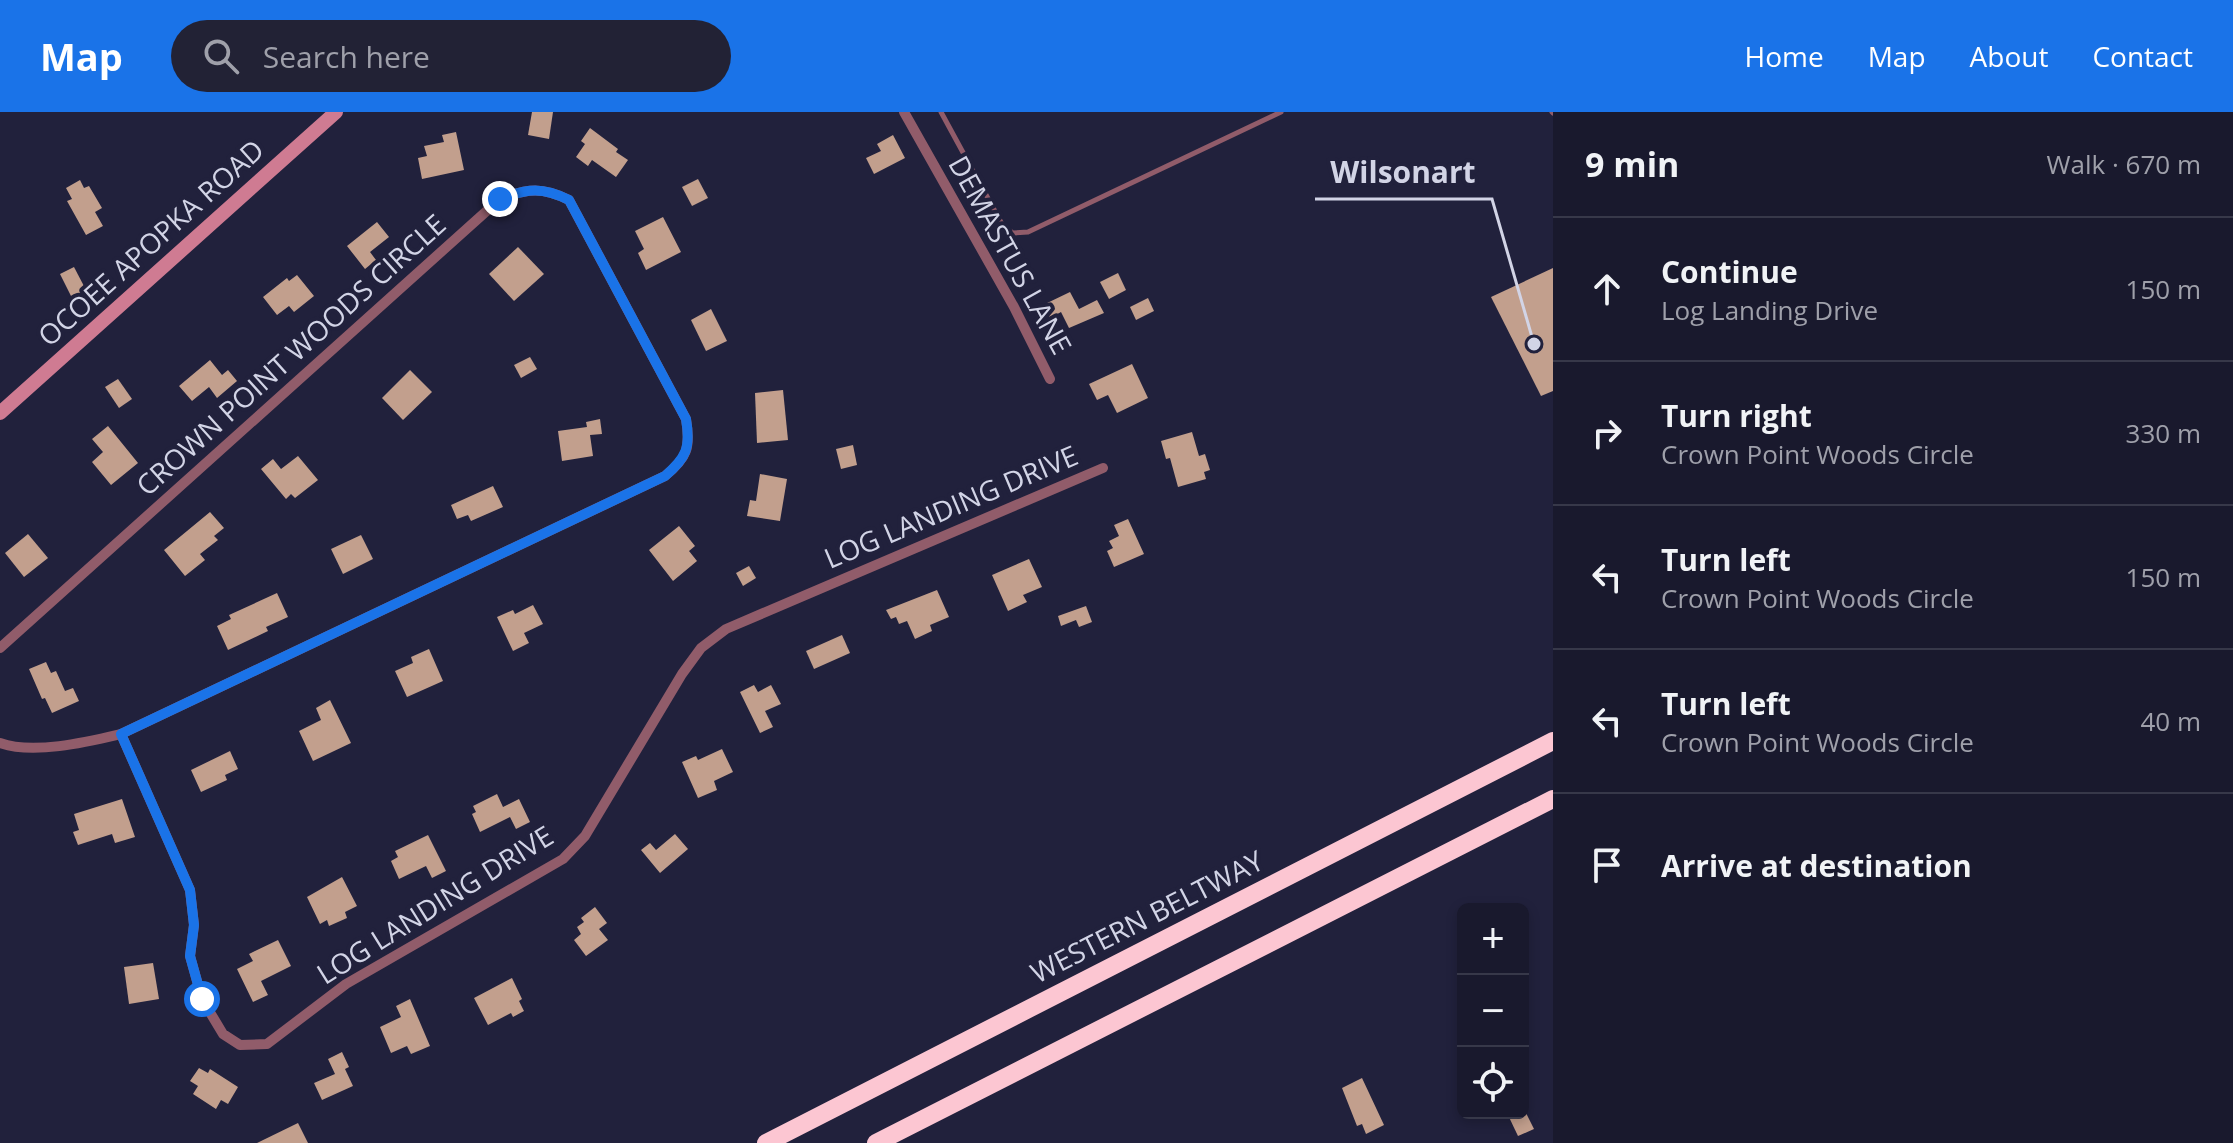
<!DOCTYPE html>
<meta charset="utf-8">
<style>
body{margin:0;font-family:"Open Sans",sans-serif;background:#222235;color:#f1f3f6}
.controls{position:absolute;right:24px;bottom:24px;display:grid;overflow:hidden;border-radius:12px;box-shadow:0 4px 12px #0003}
.controls button{width:72px;height:72px;display:grid;place-items:center;padding:0;border:0;border-bottom:2px solid #373849;background:#19192d;color:#f1f3f6;font:40px sans-serif}
.stop{position:absolute;width:24px;height:24px;margin:-18px;border:6px solid #1a73e8;border-radius:50%;background:#fff}
.stop.end{background:#1a73e8;border-color:#fff;box-shadow:0 2px 8px #0008}
.list{margin:0;padding:0;list-style:none}
h2{display:flex;justify-content:space-between;align-items:center;height:104px;margin:0;padding:0 32px;font-size:34px}
h2 small{font-size:26px;font-weight:400;color:#9fa0aa}
.list li{display:grid;grid-template-columns:52px 1fr auto;gap:24px;align-items:center;box-sizing:border-box;height:144px;padding:0 32px;border-top:2px solid #373849}
.list b{display:block;font-size:30px;white-space:nowrap}
.list p{margin:0;font-size:26px;white-space:nowrap;color:#9fa0aa}
.list em{font-size:26px;font-style:normal;color:#9fa0aa}
.icon{flex:none;width:44px;height:44px;fill:none;stroke:currentColor;stroke-width:2;stroke-linecap:round;stroke-linejoin:round}
.map{position:relative;flex:none;width:1553px;height:1031px;overflow:hidden}
header{display:flex;align-items:center;gap:48px;box-sizing:border-box;height:112px;padding:0 40px;background:#1a73e8;color:#fff}
header strong{font-size:38px}
nav{display:flex;gap:44px;margin-inline-start:auto;font-size:28px}
.search{width:560px;height:72px;background:#222235;display:flex;align-items:center;gap:20px;box-sizing:border-box;padding:0 28px;border-radius:44px;color:#9fa0aa;font-size:30px}
main{display:flex}
aside{flex:1;background:#19192d}
.map>svg:first-child{display:block}
</style>
<header>
<strong>Map</strong>
<div class="search"><svg class="icon" aria-label="search" viewBox="0 0 24 24"><circle cx="10" cy="10" r="6"/><path d="M15 15l6 6"/></svg>Search here</div>
<nav><a>Home</a><a>Map</a><a>About</a><a>Contact</a></nav>
</header>
<main>
<div class="map">
<svg width="1553" height="1031" viewBox="0 0 1553 1031">
<rect width="100%" height="100%" fill="#21213c"/>
<g fill="#c29f8d">
<path d="M532,0H553L549,27L528,23Z"/>
<path d="M590,16L618,37L616,40L628,48L616,65L592,48L588,54L576,45L585,32L581,29Z"/>
<path d="M456,20L464,58L422,67L418,46L427,44L424,34L444,30L442,23Z"/>
<path d="M893,23L905,46L874,62L866,46L881,39L877,32Z"/>
<path d="M698,67L708,86L692,94L682,75Z"/>
<path d="M80,68L84,76L89,74L102,96L95,100L103,114L86,123L67,89L72,87L66,76Z"/>
<path d="M663,105L681,140L646,158L638,141L644,137L635,119Z"/>
<path d="M377,110L389,125L370,140L376,148L365,157L347,134Z"/>
<path d="M518,135L544,162L514,189L489,162Z"/>
<path d="M74,155L86,178L72,186L60,162Z"/>
<path d="M1553,156V279L1541,284L1491,185Z"/>
<path d="M1118,161L1126,178L1109,187L1100,170Z"/>
<path d="M297,163L314,184L294,200L289,194L277,203L263,185L287,166L289,169Z"/>
<path d="M1070,180L1079,197L1097,188L1104,201L1069,216L1061,200L1050,206L1043,193Z"/>
<path d="M1148,186L1154,199L1136,208L1130,195Z"/>
<path d="M711,197L727,229L706,239L691,208Z"/>
<path d="M530,245L537,257L521,266L514,253Z"/>
<path d="M210,248L222,263L228,258L237,269L217,286L209,275L192,289L179,274Z"/>
<path d="M1132,252L1148,286L1117,301L1108,283L1097,288L1089,272Z"/>
<path d="M410,258L432,280L403,308L382,286Z"/>
<path d="M118,267L132,287L119,296L105,275Z"/>
<path d="M783,278L788,328L757,331L755,281Z"/>
<path d="M600,307L602,322L590,323L593,344L562,349L558,319L587,315L586,310Z"/>
<path d="M108,314L138,351L111,373L92,350L103,340L92,327Z"/>
<path d="M1192,320L1199,344L1205,342L1210,358L1204,360L1206,367L1178,375L1170,346L1166,347L1161,329Z"/>
<path d="M853,333L857,353L841,357L836,337Z"/>
<path d="M298,344L318,368L295,386L291,382L286,387L261,357L273,347L281,357Z"/>
<path d="M760,362L787,367L780,409L747,404L750,388L756,389Z"/>
<path d="M493,374L503,395L471,409L468,403L457,407L451,393Z"/>
<path d="M210,400L224,416L214,424L218,428L200,442L205,448L185,464L164,438Z"/>
<path d="M1128,407L1144,442L1114,455L1107,439L1113,436L1109,429L1119,424L1114,413Z"/>
<path d="M679,414L695,434L689,439L697,449L673,469L649,438Z"/>
<path d="M28,422L48,446L24,465L5,441Z"/>
<path d="M361,423L373,447L343,462L331,437Z"/>
<path d="M1029,447L1042,475L1023,483L1027,490L1008,499L992,463Z"/>
<path d="M749,454L756,466L743,474L736,461Z"/>
<path d="M937,478L949,505L930,513L932,519L915,527L907,509L899,512L896,505L891,507L886,498Z"/>
<path d="M277,481L288,505L266,515L268,519L228,538L217,514L231,507L229,503Z"/>
<path d="M533,493L543,512L524,521L529,531L513,539L497,505L513,498L515,502Z"/>
<path d="M1086,494L1092,510L1079,515L1076,508L1061,514L1058,504Z"/>
<path d="M842,523L850,541L814,557L806,539Z"/>
<path d="M429,537L443,569L407,585L395,559L413,551L411,545Z"/>
<path d="M46,550L51,561L56,559L65,579L73,576L79,589L52,601L45,586L42,587L29,557Z"/>
<path d="M754,573L758,580L771,573L781,592L765,599L773,615L760,621L740,580Z"/>
<path d="M330,588L351,631L313,649L299,619L321,608L316,596Z"/>
<path d="M722,637L733,660L714,669L717,678L698,686L682,650L696,644L698,648Z"/>
<path d="M230,639L238,657L225,663L227,668L201,680L191,658Z"/>
<path d="M497,682L503,695L519,687L530,710L516,717L510,705L480,720L472,702L476,700L473,694Z"/>
<path d="M122,687L135,725L115,731L112,722L78,733L73,720L79,718L74,702Z"/>
<path d="M675,722L688,737L660,761L641,738L650,731L656,738Z"/>
<path d="M428,723L446,759L432,766L426,754L399,767L391,749L398,745L395,739Z"/>
<path d="M342,765L357,794L345,800L347,806L329,814L327,808L320,812L307,785Z"/>
<path d="M595,795L607,811L599,817L608,828L586,844L574,828L581,822L577,815L584,810L581,806Z"/>
<path d="M278,828L291,854L261,869L268,883L253,890L237,857L253,849L249,842Z"/>
<path d="M153,851L159,887L129,892L124,855Z"/>
<path d="M512,866L522,887L519,889L524,899L513,905L511,901L488,913L474,886Z"/>
<path d="M410,887L430,934L411,942L407,934L391,941L380,915L401,905L396,894Z"/>
<path d="M342,940L349,955L345,957L353,974L322,988L314,971L335,962L328,947Z"/>
<path d="M199,956L208,961L210,957L238,975L228,992L221,988L216,997L193,982L198,974L190,969Z"/>
<path d="M1362,966L1384,1013L1366,1022L1362,1012L1357,1014L1342,976Z"/>
<path d="M1507,1001H1526L1534,1017L1518,1024Z"/>
<path d="M298,1011L308,1031H257Z"/>
</g>
<g fill="none" stroke-linecap="round" stroke-linejoin="round">
<g stroke="#915c6a" stroke-width="5">
<path d="M941,0L1003,114L1013,121L1028,120L1281,0"/>
<path d="M1552,0L1553,1"/>
</g>
<g stroke="#915c6a" stroke-width="10">
<path d="M904,0L1014,195L1050,267"/>
<path d="M0,536L500,87C528,76 543,75 569,88L686,307C691,336 687,346 665,364L121,622C87,630 33,643 0,631"/>
<path d="M121,622L190,778L194,813L190,844L202,887L223,922L240,933L267,932L346,872L563,747L585,724L682,562L701,536L726,517L1103,356"/>
</g>
<path stroke="#cf7b92" stroke-width="14" d="M0,301L336,0"/>
<g stroke="#fcc6d2" stroke-width="18">
<path d="M766,1031L1553,629"/>
<path d="M876,1031L1553,687"/>
</g>
</g>
<g fill="none" stroke-linecap="round" stroke-linejoin="round">
<path stroke="#1a73e8" stroke-width="10" d="M202,887L190,844L194,813L190,778L121,622L665,364C686,346 691,336 686,307L569,88C543,75 528,76 500,87"/>
</g>
<g text-anchor="middle" stroke-width="8" stroke-linejoin="round" paint-order="stroke">
<g font-size="28" fill="#d2d4e6" stroke="#21213c">
<text transform="translate(151 131) rotate(-42)" y="10">OCOEE APOPKA ROAD</text>
<text transform="translate(1010 143) rotate(61)" y="10">DEMASTUS LANE</text>
<text transform="translate(291 243) rotate(-42)" y="10">CROWN POINT WOODS CIRCLE</text>
<text transform="translate(951 395) rotate(-23)" y="10">LOG LANDING DRIVE</text>
<text transform="translate(435 793) rotate(-32)" y="10">LOG LANDING DRIVE</text>
<text transform="translate(1147 805) rotate(-27)" y="10">WESTERN BELTWAY</text>
</g>
</g>
<path fill="none" stroke="#d2d4e6" stroke-width="3" d="M1534 232L1492 87H1315"/>
<circle fill="#d2d4e6" stroke="#21213c" stroke-width="3" cx="1534" cy="232" r="8"/>
<g font-size="30" text-anchor="middle" font-weight="bold" fill="#d2d4e6" stroke="#21213c" stroke-width="8" stroke-linejoin="round" paint-order="stroke">
<text x="1403" y="71">Wilsonart</text>
</g>
</svg>
<div class="controls">
<button>+</button>
<button>−</button>
<button><svg class="icon" aria-label="locate" viewBox="0 0 24 24"><circle cx="12" cy="12" r="6"/><path d="M12 2v4M12 18v4M2 12h4M18 12h4"/></svg></button>
</div>
<div class="stop" style="left:202px;top:887px"></div>
<div class="stop end" style="left:500px;top:87px"></div>
</div>
<aside>
<h2>9 min<small>Walk · 670 m</small></h2>
<ul class="list">
<li><svg class="icon" aria-label="ahead" viewBox="0 0 24 24"><path d="M12 20V5M6 11l6-6 6 6"/></svg><div><b>Continue</b><p>Log Landing Drive</p></div><em>150 m</em></li>
<li><svg class="icon" aria-label="right" viewBox="0 0 24 24"><path d="M7 20v-9h11M14 6l5 5-5 5"/></svg><div><b>Turn right</b><p>Crown Point Woods Circle</p></div><em>330 m</em></li>
<li><svg class="icon" aria-label="left" viewBox="0 0 24 24"><path d="M17 20v-9H6M10 6l-5 5 5 5"/></svg><div><b>Turn left</b><p>Crown Point Woods Circle</p></div><em>150 m</em></li>
<li><svg class="icon" aria-label="left" viewBox="0 0 24 24"><path d="M17 20v-9H6M10 6l-5 5 5 5"/></svg><div><b>Turn left</b><p>Crown Point Woods Circle</p></div><em>40 m</em></li>
<li><svg class="icon" aria-label="arrive" viewBox="0 0 24 24"><path d="M6 21V4h12l-3 4 3 4H6"/></svg><div><b>Arrive at destination</b></div></li>
</ul>
</aside>
</main>
